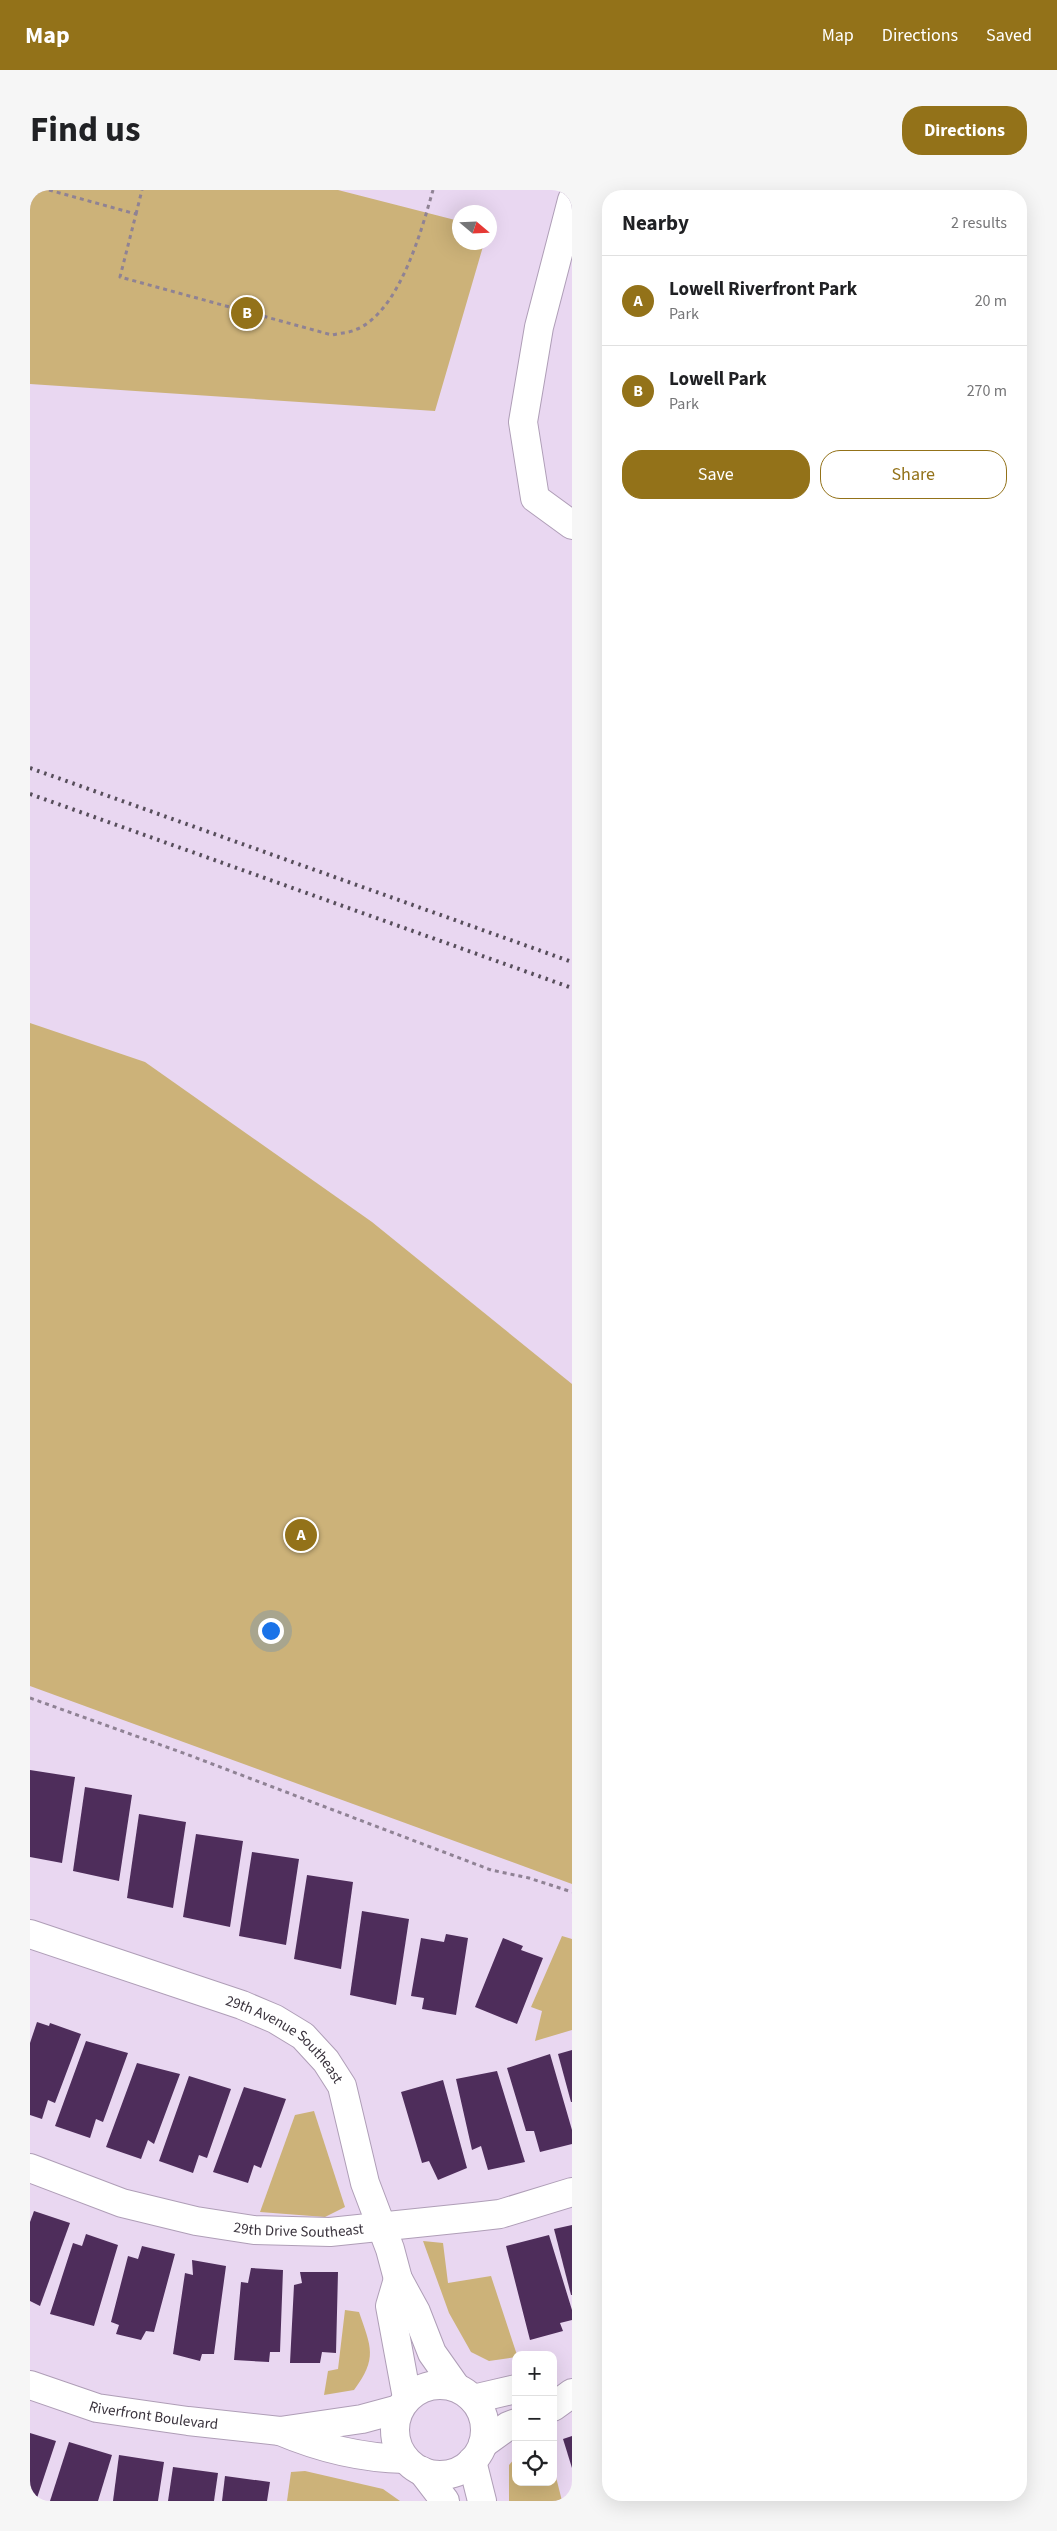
<!DOCTYPE html>
<meta charset="utf-8">
<style>
body{margin:0;font-family:"Source Sans 3",sans-serif;background:#f6f6f6;color:#202124}
.controls{position:absolute;right:15px;bottom:15px;display:grid;overflow:hidden;border-radius:10px;box-shadow:0 5px 20px #0002}
.controls button{width:45px;height:45px;display:grid;place-items:center;padding:0;border:0;border-bottom:1px solid #e0e0e0;background:#fff;color:#202124;font:25px sans-serif}
.compass{position:absolute;left:422px;top:15px;width:45px;height:45px;border-radius:50%;background:#fff;box-shadow:0 5px 20px #0002;rotate:109deg}
.you{position:absolute;left:240px;top:1440px;width:18px;height:18px;margin:-12px;border:4px solid #fff;border-radius:50%;background:#1a73e8;box-shadow:0 0 0 8px #1a73e833}
.badge{display:grid;place-items:center;width:32px;height:32px;border-radius:50%;background:#937219;color:#fff;font-size:16px;font-weight:700}
.pin{position:absolute;translate:-50% -50%;border:2px solid #fff;box-shadow:0 1px 5px #0006}
.list{margin:0;padding:0;list-style:none}
h2{display:flex;justify-content:space-between;align-items:center;height:65px;margin:0;padding:0 20px;font-size:21px}
h2 small{font-size:16px;font-weight:400;color:#757577}
.list li{display:grid;grid-template-columns:32px 1fr auto;gap:15px;align-items:center;box-sizing:border-box;height:90px;padding:0 20px;border-top:1px solid #e0e0e0}
.list b{display:block;font-size:19px;white-space:nowrap}
.list p{margin:0;font-size:16px;white-space:nowrap;color:#757577}
.list em{font-size:16px;font-style:normal;color:#757577}
.actions{display:flex;gap:10px;padding:15px 20px}
.actions a{flex:1;padding:11px 0;border:1px solid #937219;border-radius:20px;text-align:center;font-size:18px;color:#937219}
.actions .main{background:#937219;color:#fff}
.icon{flex:none;width:28px;height:28px;fill:none;stroke:currentColor;stroke-width:2;stroke-linecap:round;stroke-linejoin:round}
.map{position:relative;flex:none;width:542px;height:2311px;overflow:hidden;border-radius:20px}
header{display:flex;align-items:center;gap:30px;box-sizing:border-box;height:70px;padding:0 25px;background:#937219;color:#fff}
header strong{font-size:24px}
nav{display:flex;gap:28px;margin-inline-start:auto;font-size:18px}
.intro{display:flex;align-items:center;justify-content:space-between;box-sizing:border-box;height:120px;padding:0 30px}
h1{margin:0;font-size:35px}
.button{padding:12px 22px;border-radius:20px;background:#937219;color:#fff;font-size:18px;font-weight:700}
main{display:flex;gap:30px;padding:0 30px}
aside{flex:1;background:#fff;border-radius:20px;box-shadow:0 5px 20px #0002}
.map>svg:first-child{display:block}
</style>
<header>
<strong>Map</strong>
<nav><a>Map</a><a>Directions</a><a>Saved</a></nav>
</header>
<div class="intro"><h1>Find us</h1><a class="button">Directions</a></div>
<main>
<div class="map">
<svg width="542" height="2311" viewBox="0 0 542 2311">
<rect width="100%" height="100%" fill="#e9d7f1"/>
<g fill="#ccb279">
<path d="M0,0H308L429,31L430,52L454,53L405,221L0,194Z"/>
<path d="M0,833L115,872L342,1032L542,1194V1694L0,1496Z"/>
<path d="M532,1746L542,1749V1840L505,1851L512,1821L501,1817Z"/>
<path d="M284,1921L315,2017L295,2027L230,2022L265,1925Z"/>
<path d="M393,2051L413,2053L418,2093L461,2086L487,2165L486,2167L459,2171L441,2162L419,2123Z"/>
<path d="M315,2120L329,2122C341,2157 348,2168 324,2200L294,2205L298,2181L308,2179Z"/>
<path d="M486,2267V2292H523V2275L532,2311H479V2275Z"/>
<path d="M275,2281L353,2299L370,2311H257L261,2282Z"/>
</g>
<g fill="#4e2d5b">
<path d="M0,1580L45,1587L32,1673L0,1667Z"/>
<path d="M55,1597L102,1605L89,1691L43,1681Z"/>
<path d="M109,1624L156,1632L143,1718L97,1708Z"/>
<path d="M166,1644L213,1651L200,1737L153,1727Z"/>
<path d="M222,1662L269,1669L256,1755L209,1746Z"/>
<path d="M277,1685L323,1692L311,1779L264,1769Z"/>
<path d="M332,1721L379,1729L366,1815L320,1805Z"/>
<path d="M416,1744L438,1748L426,1825L392,1819L394,1808L381,1806L391,1748L414,1752Z"/>
<path d="M473,1748L493,1756L491,1760L513,1768L487,1834L445,1817Z"/>
<path d="M7,1832L19,1836L20,1833L51,1844L25,1913L18,1910L12,1929L0,1925V1853Z"/>
<path d="M56,1851L98,1863L73,1932L66,1929L60,1948L25,1936Z"/>
<path d="M542,1860V1912H541L528,1864Z"/>
<path d="M520,1864L542,1940V1954L510,1962L504,1941H496L477,1878Z"/>
<path d="M107,1873L150,1884L124,1954L118,1950L111,1969L76,1957Z"/>
<path d="M467,1881L495,1972L458,1980L451,1956L442,1960L426,1889Z"/>
<path d="M159,1886L201,1899L177,1968L169,1965L163,1983L129,1971Z"/>
<path d="M413,1890L437,1978L408,1990L399,1971L392,1973L371,1902Z"/>
<path d="M214,1897L256,1909L231,1978L224,1975L218,1993L183,1982Z"/>
<path d="M4,2021L40,2033L10,2116L0,2111V2032Z"/>
<path d="M542,2035V2105H541L524,2039Z"/>
<path d="M56,2044L88,2055L64,2136L20,2124L43,2053L52,2056Z"/>
<path d="M519,2045L542,2120V2130L530,2133L533,2141L500,2150L476,2056Z"/>
<path d="M112,2056L145,2064L124,2142L116,2141L111,2150L86,2144L89,2135L81,2132L98,2066L108,2069Z"/>
<path d="M162,2070L196,2076L184,2164H172L170,2171L143,2164L155,2083L163,2085Z"/>
<path d="M221,2078L253,2080L250,2162H240L239,2172L204,2170L211,2092L218,2093Z"/>
<path d="M270,2082H308L306,2163L292,2162L290,2173H260L264,2095L272,2093Z"/>
<path d="M0,2243L26,2251L6,2311H0Z"/>
<path d="M542,2246V2278L533,2249Z"/>
<path d="M39,2252L82,2265L68,2311H20Z"/>
<path d="M89,2265L134,2272L128,2311H83Z"/>
<path d="M143,2277L188,2283L184,2311H138Z"/>
<path d="M195,2286L240,2292L237,2311H192Z"/>
</g>
<g fill="none" stroke-linecap="round" stroke-linejoin="round">
<g stroke="#af9eb7" stroke-width="30">
<g id="minor">
<path d="M542,10L509,137L493,232L505,308L542,335"/>
<path id="s1" d="M0,1744L212,1815L245,1829L273,1846L296,1871L312,1896L335,1993L360,2059L368,2089L386,2122L402,2163L426,2197"/>
<path id="s2" d="M0,1978L92,2013L166,2031L224,2040L300,2042L444,2027L470,2024L542,2002"/>
<path d="M368,2089L360,2116L377,2208"/>
<circle cx="410" cy="2240" r="45"/>
<path id="s3" d="M0,2195L67,2218L158,2231L250,2241L332,2229L369,2219"/>
<path d="M443,2209L486,2199"/>
<path d="M523,2217L542,2203"/>
<path d="M250,2241C290,2258 331,2268 375,2269"/>
<path d="M453,2254L478,2236L486,2233"/>
<path d="M442,2271L452,2311"/>
<path d="M392,2281L415,2311"/>
</g>
</g>
<g stroke="#8f8294" stroke-width="3" stroke-dasharray="4 4" stroke-linecap="butt">
<path d="M19,0L106,24L90,87L302,145C310,143 318,143 325,140C369,123 391,42 403,0"/>
<path d="M106,24L112,0"/>
<path d="M0,1508L156,1564L461,1680L499,1688L542,1702"/>
</g>
<use href="#minor" stroke="#fff" stroke-width="28"/>
<g stroke="#574e5b" stroke-width="4" stroke-dasharray="2.5 5" stroke-linecap="butt">
<path d="M0,578L542,772"/>
<path d="M0,604L542,798"/>
</g>
</g>
<g text-anchor="middle" stroke-width="5" stroke-linejoin="round" paint-order="stroke">
<g font-size="15" fill="#3a333d" stroke="#e9d7f1">
<text dy="5" stroke="none"><textPath href="#s1" startOffset="279">29th Avenue Southeast</textPath></text>
<text dy="5" stroke="none"><textPath href="#s2" startOffset="278">29th Drive Southeast</textPath></text>
<text dy="5" stroke="none"><textPath href="#s3" startOffset="128">Riverfront Boulevard</textPath></text>
</g>
</g>
</svg>
<div class="controls">
<button>+</button>
<button>−</button>
<button><svg class="icon" aria-label="locate" viewBox="0 0 24 24"><circle cx="12" cy="12" r="6"/><path d="M12 2v4M12 18v4M2 12h4M18 12h4"/></svg></button>
</div>
<svg class="compass" viewBox="-18 -18 36 36"><path d="M0-13l5 13h-10z" fill="#e53935"/><path d="M0 13l5-13h-10z" fill="#757577"/></svg>
<div class="you"></div>
<div class="pin badge" style="left:271px;top:1345px">A</div>
<div class="pin badge" style="left:217px;top:123px">B</div>
</div>
<aside>
<h2>Nearby<small>2 results</small></h2>
<ul class="list">
<li><span class="badge">A</span><div><b>Lowell Riverfront Park</b><p>Park</p></div><em>20 m</em></li>
<li><span class="badge">B</span><div><b>Lowell Park</b><p>Park</p></div><em>270 m</em></li>
</ul>
<div class="actions"><a class="main">Save</a><a>Share</a></div>
</aside>
</main>
